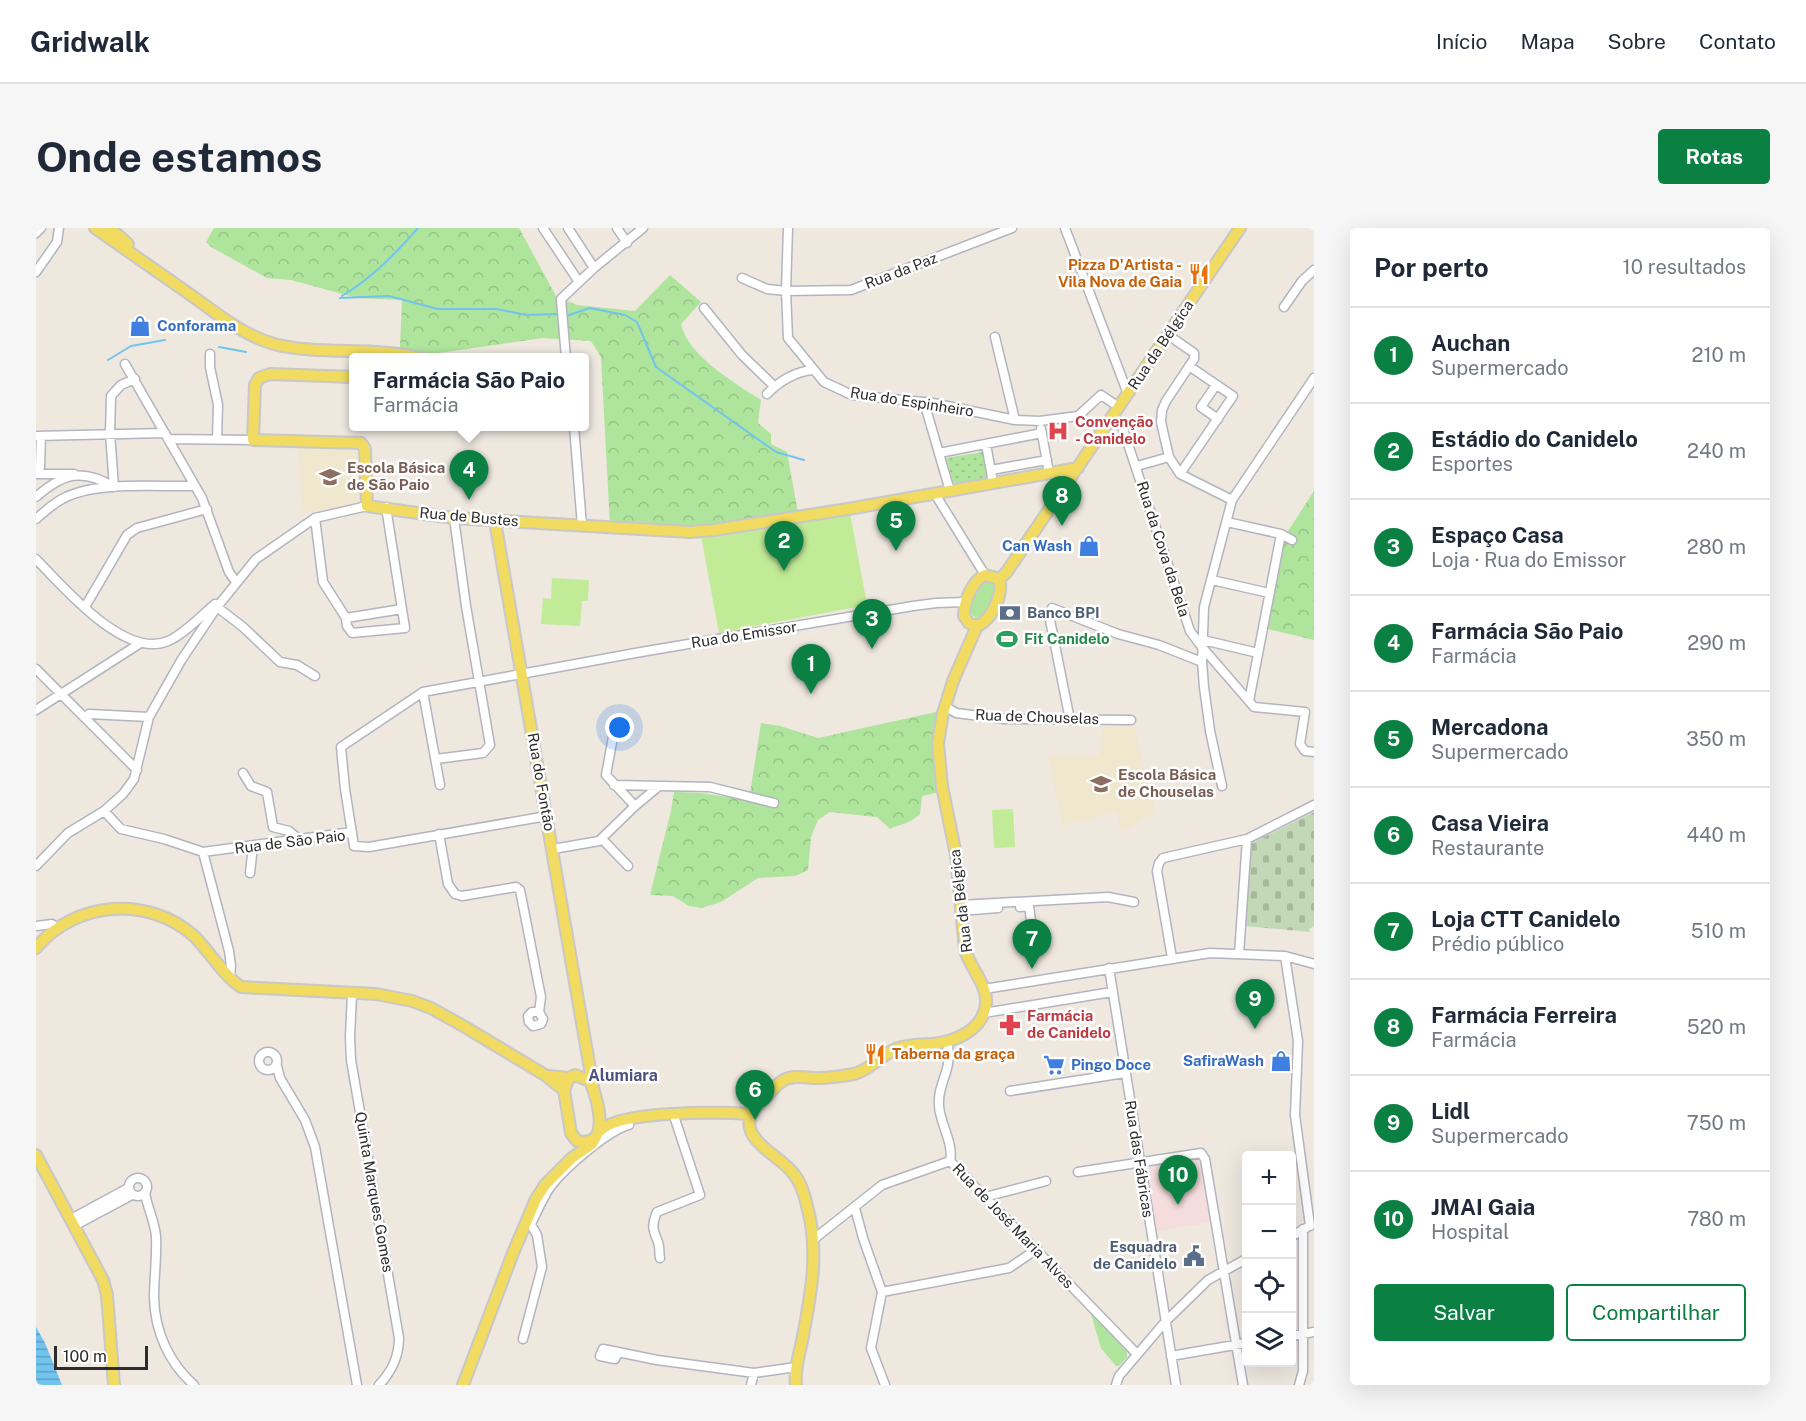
<!DOCTYPE html>
<html lang="pt">
<meta charset="utf-8">
<style>
body{margin:0;font-family:"Public Sans",sans-serif;background:#f6f6f7;color:#1f2937}
.controls{position:absolute;right:18px;bottom:18px;display:grid;overflow:hidden;border-radius:6px;box-shadow:0 6px 24px #0002}
.controls button{width:54px;height:54px;display:grid;place-items:center;padding:0;border:0;border-bottom:2px solid #e0e1e3;background:#fff;color:#1f2937;font:30px sans-serif}
.scale{position:absolute;left:18px;bottom:15px;width:94px;box-sizing:border-box;padding-left:6px;border:3px solid #2c2c2c;border-top:0;font-size:16px;line-height:21px;white-space:nowrap;color:#2c2c2c;-webkit-text-stroke:4px #fff;paint-order:stroke}
.you{position:absolute;left:584px;top:500px;width:21px;height:21px;margin:-15px;border:4px solid #fff;border-radius:50%;background:#1a73e8;box-shadow:0 0 0 9px #1a73e833}
.badge{display:grid;place-items:center;width:39px;height:39px;border-radius:50%;background:#0b8043;color:#fff;font-size:20px;font-weight:700}
.pin{position:absolute;translate:-50% -50px;filter:drop-shadow(0 2px 3px #0008)}
.pin::after{content:'';position:absolute;top:32px;width:21px;height:18px;background:inherit;clip-path:polygon(0 0,100% 0,50% 100%)}
.popup{position:absolute;left:313px;top:125px;width:240px;height:78px;box-sizing:border-box;display:grid;place-content:center;border-radius:6px;background:#fff;filter:drop-shadow(0 2px 4px #0005);font-size:20px;white-space:nowrap;color:#747a83}
.popup b{font-size:22px;color:#1f2937}
.popup::after{content:'';position:absolute;left:50%;top:100%;margin-left:-12px;border:12px solid transparent;border-top-color:#fff}
.list{margin:0;padding:0;list-style:none}
h2{display:flex;justify-content:space-between;align-items:center;height:78px;margin:0;padding:0 24px;font-size:26px}
h2 small{font-size:20px;font-weight:400;color:#747a83}
.list li{display:grid;grid-template-columns:39px 1fr auto;gap:18px;align-items:center;box-sizing:border-box;height:96px;padding:0 24px;border-top:2px solid #e0e1e3}
.list b{display:block;font-size:22px;white-space:nowrap}
.list p{margin:0;font-size:20px;white-space:nowrap;color:#747a83}
.list em{font-size:20px;font-style:normal;color:#747a83}
.actions{display:flex;gap:12px;padding:18px 24px}
.actions a{flex:1;padding:14px 0;border:2px solid #0b8043;border-radius:6px;text-align:center;font-size:21px;color:#0b8043}
.actions .main{background:#0b8043;color:#fff}
.icon{flex:none;width:33px;height:33px;fill:none;stroke:currentColor;stroke-width:2;stroke-linecap:round;stroke-linejoin:round}
.map{position:relative;flex:none;width:1278px;height:1157px;overflow:hidden;border-radius:6px}
header{display:flex;align-items:center;gap:36px;box-sizing:border-box;height:84px;padding:0 30px;background:#fff;border-bottom:2px solid #e0e1e3}
header strong{font-size:28px}
nav{display:flex;gap:33px;margin-inline-start:auto;font-size:21px}
.intro{display:flex;align-items:center;justify-content:space-between;box-sizing:border-box;height:144px;padding:0 36px}
h1{margin:0;font-size:42px}
.button{padding:15px 27px;border-radius:6px;background:#0b8043;color:#fff;font-size:21px;font-weight:700}
main{display:flex;gap:36px;padding:0 36px}
aside{flex:1;background:#fff;border-radius:6px;box-shadow:0 6px 24px #0002}
.map>svg:first-child{display:block}
</style>
<header>
<strong>Gridwalk</strong>
<nav><a>Início</a><a>Mapa</a><a>Sobre</a><a>Contato</a></nav>
</header>
<div class="intro"><h1>Onde estamos</h1><a class="button">Rotas</a></div>
<main>
<div class="map">
<svg width="1278" height="1157" viewBox="0 0 1278 1157">
<defs>
<pattern id="forest-crowns" width="20" height="18" patternUnits="userSpaceOnUse" patternTransform="scale(1.5)"><rect width="20" height="18" fill="#aee49b"/><path d="M2 6a3 3 0 1 1 6 0M12 15a3 3 0 1 1 6 0" fill="none" stroke="#96c486"/></pattern>
<pattern id="cemetery-stones" width="16" height="16" patternUnits="userSpaceOnUse" patternTransform="scale(1.5)"><rect width="16" height="16" fill="#c3d8b6"/><path d="M2 7V4a2 2 0 0 1 4 0v3zM10 15v-3a2 2 0 0 1 4 0v3z" fill="#a8ba9d"/></pattern>
<pattern id="park-dots" width="8" height="8" patternUnits="userSpaceOnUse" patternTransform="scale(1.5)"><rect width="8" height="8" fill="#aee49b"/><path d="M2 2h.1M6 6h.1" fill="none" stroke="#96c486" stroke-width="1.8" stroke-linecap="round"/></pattern>
<pattern id="water-rules" width="6" height="5" patternUnits="userSpaceOnUse" patternTransform="scale(1.5)"><rect width="6" height="5" fill="#72c4ef"/><path d="M0 2.5h6" fill="none" stroke="#5e9fc2"/></pattern>
</defs>
<rect width="100%" height="100%" fill="#eee8df"/>
<path fill="#efe7ce" d="M262 218 316 220 321 223 324 228 325 270 322 274 272 285 266 279Z
M1098 497 1119 584 1085 604 1081 583 1027 598 1012 528H1063L1067 498Z"/>
<path fill="#f4dddc" d="M1165 929 1175 994 1121 1003 1111 939 1112 937Z"/>
<path fill="#aee49b" d="M950 353 958 355 960 364 948 387 940 390 935 386C933 376 942 358 950 353Z
M1055 1086 1091 1123V1129L1083 1138H1080L1065 1120Z"/>
<path fill="url(#forest-crowns)" d="M178 0H483L520 68 541 77 599 83 634 47 665 74 645 96C651 127 700 156 725 172L722 195 735 206V216L751 224 762 285 664 304 574 297 565 129 555 113 506 110 382 128 364 120 366 72 321 70 255 52 231 50 175 19 170 14Z
M1278 263V412L1228 400 1237 361 1230 360 1241 308 1247 311Z
M900 484 899 510 904 564 886 568 884 586C873 596 867 595 854 601L841 589 794 584 782 592 775 609 772 642 759 648 722 650 685 674 665 680 653 678 637 668 614 667 635 583 638 564 664 565 713 572 725 495 744 498 782 510Z"/>
<path fill="url(#cemetery-stones)" d="M1278 584V698L1273 701 1274 704 1208 698 1216 615Z"/>
<path fill="url(#park-dots)" d="M947 224 951 250 918 257 910 230Z"/>
<path fill="#c1eb97" d="M814 285 831 377 683 405 665 308Z
M516 350 553 352 552 373H546L544 398 505 396 507 370 515 371Z
M977 581 979 619 958 620 956 582Z"/>
<path fill="url(#water-rules)" d="M0 1099 9 1115 26 1157H0Z"/>
<g fill="none" stroke-linecap="round" stroke-linejoin="round">
<path stroke="#72c4ef" stroke-width="2" d="M306 68C336 50 359 26 382 0
M304 70 353 68 402 81H461L490 87 523 86
M530 88 554 80 589 87 601 94 620 139 740 224 768 232
M183 119 210 124
M72 132 95 118 129 112"/>
<defs>
<path id="minor" d="M507 0 543 54
M532 0 558 40
M581 0 591 15
M752 0 750 63 752 110 788 154 816 167 897 175 979 192 1004 193 1042 188 1065 167 1083 179
M1029 0 1092 166
M0 5 5 0
M0 44 21 14 23 0
M706 50 731 61 750 63 815 62 976 0
M1248 79 1266 53 1278 42
M668 80 706 127 738 158
M1132 107 1158 125V131L1130 173 1126 182 1125 194 1133 229 1144 246 1196 272
M959 109 979 192
M174 126V139L182 177 181 211
M530 130 525 71 558 40 607 0
M89 136 166 270 193 344 200 354
M1180 157 1165 179 1182 191
M731 166C742 154 760 143 777 142
M888 174 914 263
M1077 188 1085 195 1154 403 1166 419 1218 479 1269 484 1264 516 1269 523 1278 524
M538 198 546 298
M1005 201 1013 245
M0 208 129 205
M132 211 217 212
M950 216 957 255
M903 225 1006 205
M1101 238 1133 229
M0 240 4 239 5 208
M955 242 1011 232
M0 246H38
M1144 246 1197 168 1153 138
M78 259 74 205 75 168 85 157 99 151
M899 266 949 347
M0 269C27 245 47 240 78 259
M350 279 369 400 316 405 311 398 310 390 366 381
M279 290 287 354 310 390
M0 291C9 283 19 274 30 269 63 253 121 259 159 258
M1191 294 1245 306 1256 312
M0 331C27 359 89 432 132 413 147 407 166 387 179 376
M1176 352 1233 365
M49 379 91 307 101 300 171 281
M181 379 207 399 244 434 261 437 279 448
M1167 412 1222 425
M0 441 101 542
M387 464 404 557
M1213 473 1245 306
M909 478 920 485 968 491 1095 492
M0 482 103 416
M53 486 113 489
M1034 492 1013 387 1016 380 1082 406 1123 417 1166 434
M579 498 570 547 599 578
M400 531 447 525 454 517 430 378 418 290
M207 545 215 558 231 564 237 599 253 603 263 611
M578 557 674 559 738 575
M1186 558 1174 503 1168 459 1166 434 1168 379 1196 272 1278 150
M68 583 85 601 128 611 167 624 316 604
M511 588 333 619 318 618 309 561 305 519 387 464 605 424 877 378 900 375 930 374
M403 606 412 656 419 666 426 668 480 659 484 662 505 769 503 784 507 791 505 796 497 798 493 794 492 788 496 784H503
M566 611 592 638
M517 621 563 613 599 578 622 559
M167 624 193 723 195 738 194 748
M0 638 32 605 68 583 87 566 98 551 113 489 146 431 181 379 220 331 279 290 331 278
M214 645 217 618
M924 677 1072 669 1098 674
M984 679 993 678 997 707
M924 683 962 680
M0 698 16 696 21 700
M1203 726 1211 611
M1249 728 1262 813 1259 887 1274 998
M1136 730 1121 643 1123 635 1127 630 1211 611 1278 577
M1073 740 1140 1157
M948 761 1174 725 1249 728 1278 736
M316 766 314 809 315 832 363 1110C363 1129 356 1143 343 1157
M948 785 1076 764
M911 813C918 844 901 853 903 878 904 896 918 915 914 933L1101 1126
M223 833a9 9 0 1 1 18 0a9 9 0 1 1-18 0Z
M241 838 244 850 269 892 279 919 321 1157
M974 863 1089 845
M1042 944 1165 925 1169 931 1207 1157
M93 959a9 9 0 1 1 18 0a9 9 0 1 1-18 0Z
M109 964C111 980 119 993 120 1009 121 1030 118 1050 118 1070 119 1104 133 1135 158 1157
M949 969 1010 953
M819 980 827 1010 846 1064 835 1120 849 1157
M35 991 92 960
M495 996C501 984 507 969 515 958 529 940 571 903 593 897
M38 998 96 967
M1256 1008 1270 1000
M778 1011 846 957 914 933
M624 1030C623 1026 624 1019 622 1014 617 1002 615 998 621 984L664 967 637 885
M846 1064 973 1040 1001 1021
M1256 1108 1278 1104
M487 1111 506 1039 501 1007 493 993
M582 1124 579 1131 564 1128 567 1121 621 1132 718 1145 760 1139
M1135 1128 1210 1115
M715 1157 718 1145
M1080 1157 1083 1148 1129 1094 1172 1052 1210 1031
M1263 1157 1267 1143V1001"/>
<path id="major" d="M59 0C90 22 121 43 152 65 179 84 206 107 238 116 285 128 337 118 383 130
M74 0 92 16
M318 149 234 146 223 150 219 157 217 212 325 215 329 221 331 278 418 290 654 304 678 302 818 280 1042 240
M461 292 460 299 558 864
M963 351 970 345 1204 0
M941 398 933 395 928 388C928 373 936 353 949 347L963 351
M941 398C955 393 968 366 963 351
M0 720C39 673 112 667 158 708 173 723 188 748 205 759L340 766 376 773 395 780 429 799 509 847 528 862
M512 848 533 850 539 847 554 853C561 870 577 921 541 913L535 905 528 862 533 850
M564 903C583 882 686 884 716 886
M0 927 67 1052 71 1067 78 1157
M427 1157 477 1025 500 971 509 957 536 930 556 916 560 909
M760 1157C758 1140 764 1125 767 1108 775 1066 783 1024 772 982 769 969 766 956 757 945 746 930 708 913 714 891 716 882 724 875 730 869 735 864 740 857 746 853 758 846 769 850 782 850 793 850 807 848 818 846 834 842 845 827 860 821 872 816 884 817 896 816 919 814 947 802 950 776 952 757 934 740 929 722L920 627 906 558 902 515 907 485 917 453 941 398"/>
</defs>
<use href="#minor" stroke="#b2b4c0" stroke-width="11"/>
<use href="#major" stroke="#c8c8c8" stroke-width="14"/>
<use href="#minor" stroke="#fff" stroke-width="8"/>
<use href="#major" stroke="#f1db60" stroke-width="10"/>
</g>
<defs>
<symbol id="restaurant-bare" viewBox="-9 -9 18 18"><path d="M-5-6h1v4h1v-4h1v4h1v-4h1v5L-1.5 .5V6h-2V.5L-5-1ZM5-6V6H3V1.5H1.5Q1.5-4 5-6Z" fill="#e8710a" stroke="#fff" stroke-width="2.5" paint-order="stroke"/></symbol>
<symbol id="shop-bare" viewBox="-9 -9 18 18"><path d="M-5-2.5h2.3a2.7 3.5 0 0 1 5.4 0H5L5.5 6h-11ZM-1.5-2.5h3a1.5 2.3 0 0 0-3 0Z" fill="#3f7fe0" stroke="#fff" stroke-width="2.5" paint-order="stroke"/></symbol>
<symbol id="hospital-bare" viewBox="-9 -9 18 18"><path d="M-5-5h3v3.5h4V-5h3V5h-3V1.5h-4V5h-3Z" fill="#e0444e" stroke="#fff" stroke-width="2.5" paint-order="stroke"/></symbol>
<symbol id="school-bare" viewBox="-9 -9 18 18"><path d="M0-5L7-2L0 1L-7-2ZM-4 1L0 2.5L4 1V4Q0 6-4 4Z" fill="#8d6e63" stroke="#fff" stroke-width="2.5" paint-order="stroke"/></symbol>
<symbol id="bank-bare" viewBox="-9 -9 18 18"><path d="M-6-4H6V4H-6ZM0-2.3a2.3 2.3 0 1 0 0 4.6a2.3 2.3 0 1 0 0-4.6Z" fill="#5c6f8a" stroke="#fff" stroke-width="2.5" paint-order="stroke"/></symbol>
<symbol id="stadium-bare" viewBox="-9 -9 18 18"><path d="M0-5a6.5 5 0 1 0 0 10a6.5 5 0 1 0 0-10ZM-3.5-1.8h7v3.6h-7Z" fill="#2e9e5b" stroke="#fff" stroke-width="2.5" paint-order="stroke"/></symbol>
<symbol id="pharmacy-bare" viewBox="-9 -9 18 18"><path d="M-2-6h4v4h4v4h-4v4h-4v-4h-4v-4h4Z" fill="#e0444e" stroke="#fff" stroke-width="2.5" paint-order="stroke"/></symbol>
<symbol id="supermarket-bare" viewBox="-9 -9 18 18"><path d="M-6-5.5h2.5l.6 2H6L4.5 2H-2.5L-4.4-4H-6ZM-1.5 3.2a1.3 1.3 0 1 0 .1 0ZM3 3.2a1.3 1.3 0 1 0 .1 0Z" fill="#3f7fe0" stroke="#fff" stroke-width="2.5" paint-order="stroke"/></symbol>
<symbol id="civic-bare" viewBox="-9 -9 18 18"><path d="M-.6-6.5H3V-4.5H.6V-3L4-1V1h2V6H-6V1h2V-1L-.6-3ZM-1.2 2.5V6h2.4V2.5Z" fill="#5c6f8a" stroke="#fff" stroke-width="2.5" paint-order="stroke"/></symbol>
</defs>
<g fill-rule="evenodd">
<use href="#restaurant-bare" x="1148" y="31" width="30" height="30"/>
<use href="#shop-bare" x="89" y="83" width="30" height="30"/>
<use href="#hospital-bare" x="1007" y="188" width="30" height="30"/>
<use href="#school-bare" x="279" y="234" width="30" height="30"/>
<use href="#shop-bare" x="1038" y="303" width="30" height="30"/>
<use href="#bank-bare" x="959" y="370" width="30" height="30"/>
<use href="#stadium-bare" x="956" y="396" width="30" height="30"/>
<use href="#school-bare" x="1050" y="541" width="30" height="30"/>
<use href="#pharmacy-bare" x="959" y="782" width="30" height="30"/>
<use href="#restaurant-bare" x="824" y="811" width="30" height="30"/>
<use href="#shop-bare" x="1230" y="818" width="30" height="30"/>
<use href="#supermarket-bare" x="1003" y="822" width="30" height="30"/>
<use href="#civic-bare" x="1143" y="1013" width="30" height="30"/>
</g>
<g text-anchor="middle" stroke-width="5" stroke-linejoin="round" paint-order="stroke">
<g font-size="15" font-weight="bold" fill="#c56008" stroke="#fff" text-anchor="end">
<text x="1146" y="42">Pizza D'Artista -<tspan x="1146" dy="17">Vila Nova de Gaia</tspan></text>
<text x="856" y="831" text-anchor="start">Taberna da graça</text>
</g>
<g font-size="15" fill="#2c2c2c" stroke="#fff">
<text transform="translate(865 43) rotate(-21)" y="5">Rua da Paz</text>
<text transform="translate(1125 117) rotate(-56)" y="5">Rua da Bélgica</text>
<text transform="translate(876 174) rotate(9)" y="5">Rua do Espinheiro</text>
<text transform="translate(433 289) rotate(5)" y="5">Rua de Bustes</text>
<text transform="translate(1127 321) rotate(72)" y="5">Rua da Cova da Bela</text>
<text transform="translate(708 407) rotate(-9)" y="5">Rua do Emissor</text>
<text transform="translate(1001 489) rotate(2)" y="5">Rua de Chouselas</text>
<text transform="translate(505 554) rotate(80)" y="5">Rua do Fontão</text>
<text transform="translate(254 614) rotate(-7)" y="5">Rua de São Paio</text>
<text transform="translate(925 673) rotate(-97)" y="5">Rua da Bélgica</text>
<text transform="translate(1103 931) rotate(81)" y="5">Rua das Fábricas</text>
<text transform="translate(338 964) rotate(80)" y="5">Quinta Marques Gomes</text>
<text transform="translate(977 998) rotate(46)" y="5">Rua de José Maria Alves</text>
</g>
<g font-size="15" font-weight="bold" fill="#366cbe" stroke="#fff" text-anchor="start">
<text x="121" y="103">Conforama</text>
<text x="1036" y="323" text-anchor="end">Can Wash</text>
<text x="1228" y="838" text-anchor="end">SafiraWash</text>
<text x="1035" y="842">Pingo Doce</text>
</g>
<g font-size="15" font-weight="bold" fill="#be3a42" stroke="#fff" text-anchor="start">
<text x="1039" y="199">Convenção<tspan x="1039" dy="17">- Canidelo</tspan></text>
<text x="991" y="793">Farmácia<tspan x="991" dy="17">de Canidelo</tspan></text>
</g>
<g font-size="15" font-weight="bold" fill="#785e54" stroke="#fff" text-anchor="start">
<text x="311" y="245">Escola Básica<tspan x="311" dy="17">de São Paio</tspan></text>
<text x="1082" y="552">Escola Básica<tspan x="1082" dy="17">de Chouselas</tspan></text>
</g>
<g font-size="15" font-weight="bold" fill="#4e5e75" stroke="#fff" text-anchor="start">
<text x="991" y="390">Banco BPI</text>
<text x="1141" y="1024" text-anchor="end">Esquadra<tspan x="1141" dy="17">de Canidelo</tspan></text>
</g>
<g font-size="15" font-weight="bold" fill="#27864d" stroke="#fff" text-anchor="start">
<text x="988" y="416">Fit Canidelo</text>
</g>
<g font-size="16" font-weight="bold" fill="#4c517e" stroke="#fff">
<text x="587" y="853">Alumiara</text>
</g>
</g>
</svg>
<div class="controls">
<button>+</button>
<button>−</button>
<button><svg class="icon" aria-label="locate" viewBox="0 0 24 24"><circle cx="12" cy="12" r="6"/><path d="M12 2v4M12 18v4M2 12h4M18 12h4"/></svg></button>
<button><svg class="icon" aria-label="layers" viewBox="0 0 24 24"><path d="M12 4l9 5-9 5-9-5zM3 14l9 5 9-5"/></svg></button>
</div>
<div class="scale">100 m</div>
<div class="you"></div>
<div class="pin badge" style="left:775px;top:466px">1</div>
<div class="pin badge" style="left:748px;top:343px">2</div>
<div class="pin badge" style="left:836px;top:421px">3</div>
<div class="pin badge" style="left:433px;top:272px">4</div>
<div class="popup"><b>Farmácia São Paio</b>Farmácia</div>
<div class="pin badge" style="left:860px;top:323px">5</div>
<div class="pin badge" style="left:719px;top:892px">6</div>
<div class="pin badge" style="left:996px;top:741px">7</div>
<div class="pin badge" style="left:1026px;top:298px">8</div>
<div class="pin badge" style="left:1219px;top:801px">9</div>
<div class="pin badge" style="left:1142px;top:977px">10</div>
</div>
<aside>
<h2>Por perto<small>10 resultados</small></h2>
<ul class="list">
<li><span class="badge">1</span><div><b>Auchan</b><p>Supermercado</p></div><em>210 m</em></li>
<li><span class="badge">2</span><div><b>Estádio do Canidelo</b><p>Esportes</p></div><em>240 m</em></li>
<li><span class="badge">3</span><div><b>Espaço Casa</b><p>Loja · Rua do Emissor</p></div><em>280 m</em></li>
<li><span class="badge">4</span><div><b>Farmácia São Paio</b><p>Farmácia</p></div><em>290 m</em></li>
<li><span class="badge">5</span><div><b>Mercadona</b><p>Supermercado</p></div><em>350 m</em></li>
<li><span class="badge">6</span><div><b>Casa Vieira</b><p>Restaurante</p></div><em>440 m</em></li>
<li><span class="badge">7</span><div><b>Loja CTT Canidelo</b><p>Prédio público</p></div><em>510 m</em></li>
<li><span class="badge">8</span><div><b>Farmácia Ferreira</b><p>Farmácia</p></div><em>520 m</em></li>
<li><span class="badge">9</span><div><b>Lidl</b><p>Supermercado</p></div><em>750 m</em></li>
<li><span class="badge">10</span><div><b>JMAI Gaia</b><p>Hospital</p></div><em>780 m</em></li>
</ul>
<div class="actions"><a class="main">Salvar</a><a>Compartilhar</a></div>
</aside>
</main>
